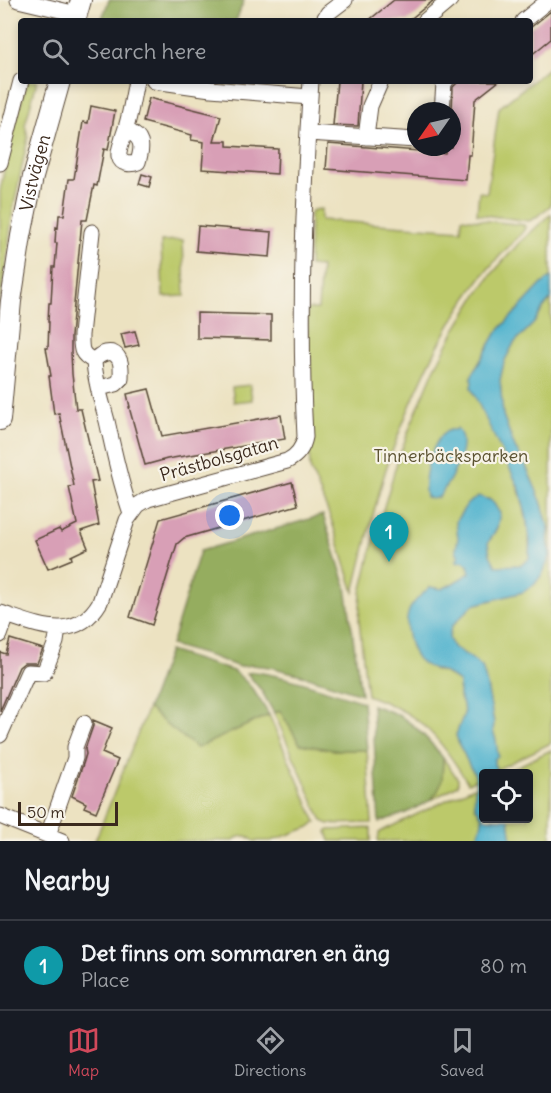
<!DOCTYPE html>
<meta charset="utf-8">
<style>
body{margin:0;font-family:Delius,sans-serif;background:#20242c;color:#f1f3f6}
.controls{position:absolute;right:18px;bottom:18px;display:grid;overflow:hidden;border-radius:6px;box-shadow:0 3px 9px #0003}
.controls button{width:54px;height:54px;display:grid;place-items:center;padding:0;border:0;border-bottom:2px solid #363941;background:#171b24;color:#f1f3f6;font:30px sans-serif}
.compass{position:absolute;left:407px;top:102px;width:54px;height:54px;border-radius:50%;background:#171b24;box-shadow:0 3px 9px #0003;rotate:236deg}
.scale{position:absolute;left:18px;bottom:15px;width:100px;box-sizing:border-box;padding-left:6px;border:3px solid #3b2a1e;border-top:0;font-size:16px;line-height:21px;white-space:nowrap;color:#3b2a1e;-webkit-text-stroke:4px #f7f3e8;paint-order:stroke}
.you{position:absolute;left:230px;top:516px;width:21px;height:21px;margin:-15px;border:4px solid #fff;border-radius:50%;background:#1a73e8;box-shadow:0 0 0 9px #1a73e833}
.badge{display:grid;place-items:center;width:39px;height:39px;border-radius:50%;background:#d1495b;color:#fff;font-size:20px;font-weight:700}
.pin{position:absolute;translate:-50% -50px;filter:drop-shadow(0 2px 3px #0008)}
.pin::after{content:'';position:absolute;top:32px;width:21px;height:18px;background:inherit;clip-path:polygon(0 0,100% 0,50% 100%)}
.list{margin:0;padding:0;list-style:none}
h2{display:flex;justify-content:space-between;align-items:center;height:78px;margin:0;padding:0 24px;font-size:26px}
h2 small{font-size:20px;font-weight:400;color:#9ea1a6}
.list li{display:grid;grid-template-columns:39px 1fr auto;gap:18px;align-items:center;box-sizing:border-box;height:90px;padding:0 24px;border-top:2px solid #363941}
.list b{display:block;font-size:22px;white-space:nowrap}
.list p{margin:0;font-size:20px;white-space:nowrap;color:#9ea1a6}
.list em{font-size:20px;font-style:normal;color:#9ea1a6}
.icon{flex:none;width:33px;height:33px;fill:none;stroke:currentColor;stroke-width:2;stroke-linecap:round;stroke-linejoin:round}
.map{position:relative;flex:none;width:551px;height:841px;overflow:hidden}
.search{position:absolute;background:#171b24;box-shadow:0 3px 9px #0003;left:18px;right:18px;top:18px;height:66px;display:flex;align-items:center;gap:15px;box-sizing:border-box;padding:0 21px;border-radius:6px;color:#9ea1a6;font-size:22px}
.sheet{height:168px;background:#171b24}
nav{display:flex;justify-content:space-around;align-items:center;box-sizing:border-box;height:84px;border-top:2px solid #363941;background:#171b24;font-size:16px;color:#9ea1a6}
nav a{display:grid;justify-items:center;gap:3px}
nav .on{color:#d1495b}
.map>svg:first-child{display:block}
</style>
<div class="map">
<svg width="551" height="841" viewBox="0 0 551 841">
<rect width="100%" height="100%" fill="#f7f3e8"/>
<filter id="ink" filterUnits="userSpaceOnUse"><feTurbulence type="fractalNoise" baseFrequency=".0167" numOctaves="2"/><feDisplacementMap in="SourceGraphic" scale="12" xChannelSelector="R" yChannelSelector="G"/><feConvolveMatrix kernelMatrix="1 2 1 2 8 2 1 2 1" color-interpolation-filters="sRGB"/></filter>
<filter id="wash" filterUnits="userSpaceOnUse"><feTurbulence type="fractalNoise" baseFrequency=".008" numOctaves="4" result="noise"/><feDisplacementMap in="SourceGraphic" scale="24" xChannelSelector="R" yChannelSelector="G"/><feGaussianBlur stdDeviation="1.35" result="paint"/><feColorMatrix in="noise" values="0 0 0 0 0 0 0 0 0 0 0 0 0 0 0 0 0 1.4 0 .05"/><feComposite in="paint" operator="in"/></filter>
<g filter="url(#wash)">
<rect width="100%" height="100%" fill="#ece2c1"/>
<path fill="#bcc96b" stroke="#7c7a44" stroke-width="1.5" d="M551 66V205L535 218 529 221 477 214 479 192 487 193 499 108Z
M27 81H37L25 125 28 137 13 210 0 308V191L9 146Z
M321 209V220L461 230 462 218 524 225 525 227 523 232C508 247 493 262 480 279 441 330 409 403 388 463 374 505 365 549 354 592L331 519 310 468 309 451 311 439 307 309H318L321 267 309 266 310 213 313 210Z
M551 214V277L542 284 497 332 471 377 472 382 471 388C498 441 533 498 529 559L521 565 496 567 490 555 488 543 497 528 494 504 489 499C470 499 465 506 456 521L458 538 456 550 459 557 468 565 470 573 452 584 442 589 430 587 410 609 407 627 411 647 434 670 445 673 459 682V696L463 704 464 714 456 735 459 745 463 752 470 767C474 769 475 775 476 779L468 783C453 760 437 734 414 718 400 708 383 701 367 695L359 620 361 593 370 555 397 462 412 422 434 370 455 330 477 295 492 274 519 243Z
M183 240 185 296 163 297 161 241Z
M551 299V743L496 770 494 764 496 740 493 731 494 722 486 681 482 667 468 656 453 647 449 638 451 627 473 605 523 592 535 584 550 556 548 540 549 528 541 501 525 464 515 448 503 415 500 380 504 362 514 343 534 323 543 308Z
M250 385 252 400 234 402 232 387Z
M148 708 167 725 197 748 269 715 316 822 312 826 271 841H254L247 836H242L236 838 234 841H95Z
M280 711 333 750H367L372 823 329 824 322 821 274 713Z
M551 750V841H512L509 819 528 818V774H502Z
M443 758 458 779V785L431 800C440 787 443 774 443 758Z
M476 786 475 806 482 816V823L477 840 475 841H378L379 833 384 830Z
M371 828V841H330L327 832 329 830Z"/>
<path fill="#95ad5f" stroke="#686c3e" stroke-width="1.5" d="M109 0H244L236 21H101Z
M323 515 346 587 361 694 302 675 270 667 251 665 239 667 213 657 171 645 200 551Z
M169 651 233 671C251 683 258 697 269 715L197 748 167 725 148 708Z
M255 672C292 677 328 691 363 702L367 750H333L300 744 280 711 274 713 261 690 247 673Z
M372 705C379 708 387 710 394 713 413 722 431 742 443 758L442 780 438 791 431 800 406 813 379 822Z"/>
<path fill="#4fb2ce" stroke="#456e76" stroke-width="1.5" d="M551 277V299L543 308 534 323 514 343 504 362 500 380 503 415 515 448 525 464 541 501 549 528 548 540 550 556 543 573 535 584 523 592 473 605 451 627 449 638 453 647 468 656 482 667 486 681 494 723 493 731 496 740 498 756 494 759V764L498 773 484 774V818L509 819 512 841H475L477 839C479 833 481 827 482 821 483 813 476 810 475 804 473 791 480 777 470 767L463 752 459 745 456 735 464 714 463 704 459 696V682C454 679 449 674 443 672 436 669 428 668 422 663 409 653 402 621 411 607 416 599 423 593 430 587L442 589 452 584 470 573 468 565 463 561 458 562 456 560 459 557 456 550 458 538 456 521 467 504 479 496C483 499 486 498 490 500 495 502 496 509 500 513L497 528 488 543 490 555 496 566 521 565 529 559 530 542 526 515 520 490 471 388 472 382 471 377 497 332 542 284Z
M457 428C472 446 450 481 439 497L432 499 426 497C425 492 424 487 425 482 426 467 436 427 455 430Z"/>
<g id="blocks">
<path fill="#d89fb6" d="M394 0H434L408 21H368Z
M551 11V39L530 56V28Z
M337 81H361L358 126 333 125Z
M459 81H499L475 100 471 155H468L466 180 326 169 328 144 445 153 446 147H452V111L453 87Z
M149 98 221 116 214 141H227V146L278 149 277 174 202 169 204 142 191 140 192 135 143 122Z
M91 106 115 111 108 150 104 149 97 186 94 185 87 220H82L71 336V351L72 374 76 409H81L98 481 91 482 99 525 81 531 88 548 71 556 72 559 48 569 35 540 59 529 61 532 77 524 69 487 74 486 59 413 54 414 49 376H51L46 348H48L49 322H48L49 303H51L53 267H55L57 243H55L56 227 58 228 59 215H64L69 179H74L83 122 88 123Z
M142 174 152 177 149 187 139 184Z
M198 226 272 232 270 257 196 251Z
M197 313 271 315V340L197 338Z
M135 331 139 345 125 348 121 334Z
M149 389 162 436 281 415 285 439 167 459 145 465 129 407H130L127 394Z
M292 482 298 505 184 538 177 544 152 625 130 617 160 519Z
M10 639 43 649 37 663H24L19 667 0 711V652L6 654Z
M93 720 112 728 102 753 118 760 96 812 84 807 86 803 72 796 84 761 86 754 85 749 93 726Z"/>
</g>
</g>
<g filter="url(#ink)">
<use href="#blocks" fill-opacity="0" stroke="#564636" stroke-width="1.5"/>
<g fill="none" stroke-linecap="round" stroke-linejoin="round">
<defs>
<path id="minor" d="M18 0 77 14
M323 21 328 13 345 0
M425 21 450 0
M523 21 549 0
M154 81 211 89 310 97
M442 111 444 83 446 81
M126 130C143 137 143 146 138 162 131 165 121 165 119 156 118 150 122 143 123 137 130 119 132 100 136 81
M308 133 416 140
M366 137 370 106 381 81
M0 163 21 81
M92 232 81 335C81 349 80 354 94 361
M99 388 116 384 121 379C121 373 122 364 119 359 113 347 99 354 94 361 95 382 102 402 107 421 114 452 120 483 131 513
M0 613C36 624 75 645 100 602L127 520 138 505 148 499 287 461C297 456 303 448 305 437 299 318 303 200 311 81
M0 635 7 615
M0 735 28 672 44 673 56 642 58 629
M0 816 62 841
M48 835 75 758V747L84 723"/>
<g id="major">
<path d="M75 21 81 0"/>
<path id="s1" d="M0 420 11 301 21 236 33 177 60 81"/>
</g>
</defs>
<use href="#minor" stroke="#564636" stroke-width="17"/>
<use href="#major" stroke="#564636" stroke-width="22"/>
<use href="#minor" stroke="#fff" stroke-width="15"/>
<use href="#major" stroke="#fff" stroke-width="20"/>
</g>
</g>
<g text-anchor="middle" stroke-width="4.5" stroke-linejoin="round" paint-order="stroke">
<g font-size="18" fill="#3b2a1e" stroke="#f7f3e8">
<text dy="6" stroke="none"><textPath href="#s1" startOffset="250">Vistvägen</textPath></text>
<text transform="translate(219 459) rotate(-16)" y="6">Prästbolsgatan</text>
</g>
<g font-size="18" fill="#5b5231" stroke="#f7f3e8">
<text x="451" y="462">Tinnerbäcksparken</text>
</g>
</g>
</svg>
<div class="controls">
<button><svg class="icon" aria-label="locate" viewBox="0 0 24 24"><circle cx="12" cy="12" r="6"/><path d="M12 2v4M12 18v4M2 12h4M18 12h4"/></svg></button>
</div>
<svg class="compass" viewBox="-18 -18 36 36"><path d="M0-13l5 13h-10z" fill="#e53935"/><path d="M0 13l5-13h-10z" fill="#9ea1a6"/></svg>
<div class="scale">50 m</div>
<div class="you"></div>
<div class="pin badge" style="left:389px;top:562px;background:#0f9aa8">1</div>
<div class="search"><svg class="icon" aria-label="search" viewBox="0 0 24 24"><circle cx="10" cy="10" r="6"/><path d="M15 15l6 6"/></svg>Search here</div>
</div>
<section class="sheet">
<h2>Nearby<small></small></h2>
<ul class="list">
<li><span class="badge" style="background:#0f9aa8">1</span><div><b>Det finns om sommaren en äng</b><p>Place</p></div><em>80 m</em></li>
</ul>
</section>
<nav>
<a class="on"><svg class="icon" aria-label="map" viewBox="0 0 24 24"><path d="M3 6l6-2 6 2 6-2v14l-6 2-6-2-6 2zM9 4v14M15 6v14"/></svg>Map</a>
<a><svg class="icon" aria-label="directions" viewBox="0 0 24 24"><path d="M12 3l9 9-9 9-9-9zM9 14v-3h6M13 9l2 2-2 2"/></svg>Directions</a>
<a><svg class="icon" aria-label="saved" viewBox="0 0 24 24"><path d="M7 4h10v16l-5-4-5 4z"/></svg>Saved</a>
</nav>
